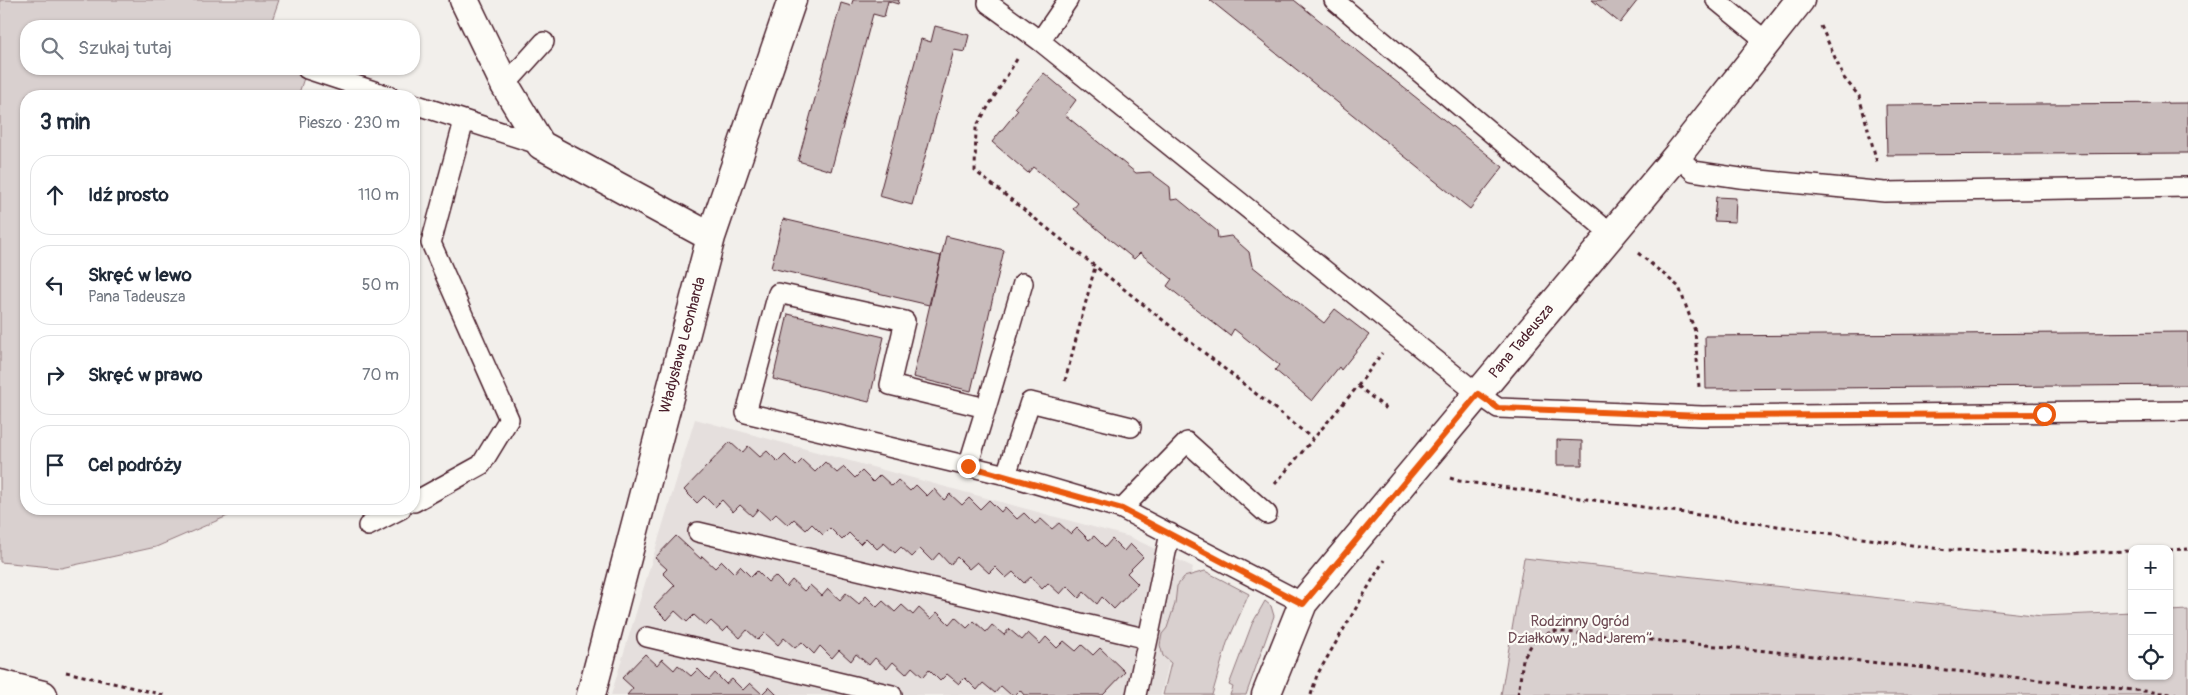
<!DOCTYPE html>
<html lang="pl">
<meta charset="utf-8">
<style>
body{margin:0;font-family:Pangolin,sans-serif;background:#f6f6f7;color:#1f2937}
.controls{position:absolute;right:15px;bottom:15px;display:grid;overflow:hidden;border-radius:10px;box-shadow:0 1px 4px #0004}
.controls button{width:45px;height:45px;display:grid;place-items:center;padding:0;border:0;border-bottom:1px solid #e0e1e3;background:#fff;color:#1f2937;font:25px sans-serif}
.stop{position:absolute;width:15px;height:15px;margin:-11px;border:4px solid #ea580c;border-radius:50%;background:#fff}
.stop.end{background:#ea580c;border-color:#fff;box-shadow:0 1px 5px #0008}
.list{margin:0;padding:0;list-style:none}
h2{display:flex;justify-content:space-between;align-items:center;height:65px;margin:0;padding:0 20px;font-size:21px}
h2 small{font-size:16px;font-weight:400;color:#747a83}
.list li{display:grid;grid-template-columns:32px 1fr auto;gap:15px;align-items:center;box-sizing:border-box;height:80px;margin:0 10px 10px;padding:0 10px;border:1px solid #e0e1e3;border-radius:20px}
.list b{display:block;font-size:19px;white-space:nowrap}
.list p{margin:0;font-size:16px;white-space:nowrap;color:#747a83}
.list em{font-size:16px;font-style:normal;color:#747a83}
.icon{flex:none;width:28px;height:28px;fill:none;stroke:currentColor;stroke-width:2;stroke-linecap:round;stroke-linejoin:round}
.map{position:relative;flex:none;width:2188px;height:695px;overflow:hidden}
.search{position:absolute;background:#fff;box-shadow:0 1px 4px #0004;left:20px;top:20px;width:400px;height:55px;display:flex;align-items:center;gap:12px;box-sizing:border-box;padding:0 18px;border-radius:20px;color:#747a83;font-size:19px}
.panel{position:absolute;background:#fff;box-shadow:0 1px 4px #0004;left:20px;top:90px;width:400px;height:425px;border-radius:20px}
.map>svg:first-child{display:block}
</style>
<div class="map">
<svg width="2188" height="695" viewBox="0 0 2188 695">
<rect width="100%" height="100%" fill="#f2efeb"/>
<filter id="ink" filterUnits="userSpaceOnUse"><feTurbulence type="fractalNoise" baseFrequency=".02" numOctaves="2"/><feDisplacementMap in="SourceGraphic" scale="10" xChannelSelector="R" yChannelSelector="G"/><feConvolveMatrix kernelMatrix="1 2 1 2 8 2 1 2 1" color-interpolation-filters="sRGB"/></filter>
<g filter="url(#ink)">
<path fill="#e5dfdd" d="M695 419 1130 537 1193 567 1161 695H611Z"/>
<path fill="#d9d0cf" stroke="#92787d" d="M0 0H279L270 26H26V69H307L298 96H26V509H236L230 515 156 547 61 568 0 562Z
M1524 558 2042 616 2132 612V676H2169V611L2188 610V695H1501Z
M1205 571 1249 594 1227 643 1212 695H1163L1171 663 1163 656 1160 645 1162 634 1167 628 1175 604 1177 586 1184 577Z
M1265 601 1271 606 1274 616 1246 695H1230L1233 687 1229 685 1252 624Z"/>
<path fill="#c8bbbb" stroke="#4a1f2b" d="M853 0H899L898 4 888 1 884 17 873 14 831 171 798 161 841 3 851 6Z
M1210 0H1294L1503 167 1470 209Z
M1592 0H1638L1620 23Z
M935 26 969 35 965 52 954 50 912 205 879 196 921 39 931 42Z
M1044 73 1076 100 1065 115 1136 173 1150 172 1170 187 1171 200 1178 199 1217 231 1218 238 1231 236 1249 252 1252 266 1324 323 1335 309 1369 335 1341 370 1339 367 1312 401 1275 370 1279 365 1234 329 1230 336 1167 286 1172 279 1140 253 1134 259 1073 209 1078 203 1033 167 1028 173 992 142 1018 110 1015 107Z
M2188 103V153L1887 155 1886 105Z
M1716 197 1736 198 1735 222 1714 221Z
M783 219 941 256 929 305 771 268Z
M946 236 1004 250 971 391 913 377Z
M788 314 884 337 869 402 773 379Z
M2188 332V385L1706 389 1705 336Z
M1557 440 1582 441V465H1557Z
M730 442 742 453 748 446 760 457 767 451 778 462 785 455 796 466 802 460 815 472 825 462 837 473 844 467 855 478 862 471 873 482 880 475 892 486 898 480 910 491 916 485 927 496 934 489 944 500 950 494 962 505 969 498 980 509 989 500 1001 512 1005 507 1017 519 1024 513 1035 524 1041 519 1052 529 1059 523 1071 534 1077 528 1089 540 1094 536 1105 547 1112 539 1124 551 1130 544 1143 557 1127 573 1138 584 1114 609 1102 597 1097 604 1084 592 1079 598 1067 586 1060 594 1048 583 1042 589 1031 577 1024 583 1013 572 1006 578 995 567 989 573 977 562 969 569 957 557 950 565 939 553 932 561 920 549 912 557 901 547 895 553 884 543 877 549 866 538 860 544 849 533 842 540 830 528 823 535 812 524 806 530 794 519 788 525 776 514 770 520 758 509 752 516 740 505 733 512 722 500 715 507 704 496 697 503 684 490Z
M676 536 701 559 702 556 715 568 722 561 734 573 740 566 751 577 757 571 768 582 775 576 786 587 792 580 804 591 810 585 822 596 828 589 840 600 846 593 859 604 866 596 877 607 883 601 895 612 902 605 913 615 919 608 931 619 937 612 949 624 955 617 967 628 974 621 986 632 992 625 1004 635 1009 629 1022 640 1028 633 1040 644 1046 637 1057 648 1064 641 1076 651 1082 645 1093 655 1100 648 1125 672 1103 695H1024L1020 690 1015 695H1011L1001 686 995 693 983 683 977 690 965 678 959 684 947 674 940 681 929 670 923 677 912 667 906 674 893 662 887 669 875 658 869 665 856 654 851 661 839 650 832 658 820 646 814 654 802 642 795 648 784 638 778 645 765 633 758 640 747 630 740 638 728 627 723 632 711 621 706 626 694 615 687 622 675 611 667 620 654 607 675 585 663 573 667 569 655 558Z
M645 654 657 665 662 659 674 670 678 665 691 676 698 669 709 680 715 673 726 684 732 679 743 690 750 683 762 694 769 687 777 695H627L633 688 622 678Z"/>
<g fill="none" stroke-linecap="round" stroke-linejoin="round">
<defs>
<path id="lane" d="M1068 0 1040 41 1478 394 1498 408 1702 416 2188 411
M1334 0 1611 234
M1716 0 1767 42
M988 3 1040 41
M307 69 389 96
M505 85 544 42
M414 104 541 145
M1677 156 1693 171 1740 178 1885 192 2188 187
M1131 427 1030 402 1006 475 1122 509 1187 442 1267 514
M968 466 986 408
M1006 475 746 413 778 293 905 321 890 385 986 408 1023 283
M414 502 481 465 509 419 431 243 464 121
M1122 509 1303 603
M368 526 401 509
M698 532 1148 639 1170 533
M647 637 892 695
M1136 695 1148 639"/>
<path id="street" d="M464 0 505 85 541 145 711 237
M591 695 711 237 792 0
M1266 695 1303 603 1677 156 1800 0"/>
<path id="secondary" d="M0 684 43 695"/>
</defs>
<use href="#lane" stroke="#4a1f2b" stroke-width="22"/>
<use href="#street" stroke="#4a1f2b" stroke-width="31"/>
<use href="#secondary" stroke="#4a1f2b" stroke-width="31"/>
<path stroke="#4a1f2b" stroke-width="3" stroke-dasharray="4 4" stroke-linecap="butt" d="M1821 26 1844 78 1859 96 1877 162
M1017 59 976 127 975 171 1313 439
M1638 253 1679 287 1695 331 1699 387
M1065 381 1095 267
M1358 386 1388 410
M1450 478 1459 481 1947 550 2064 553 2132 551
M1275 484 1358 386 1382 353
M2169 550 2188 549
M66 672 164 695
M1311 695 1317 675 1384 560
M1518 695 1523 659 1535 639 1554 631 1738 648 2181 695"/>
<use href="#lane" stroke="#fdfcf7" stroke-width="19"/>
<use href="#street" stroke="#fdfcf7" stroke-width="28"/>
<use href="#secondary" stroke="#fdfcf7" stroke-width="28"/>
</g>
</g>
<g fill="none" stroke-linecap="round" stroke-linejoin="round" filter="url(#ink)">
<path stroke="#ea580c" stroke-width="6" d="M968 466 1122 509 1303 604 1478 394 1498 408 1702 416 2044 414"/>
</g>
<g text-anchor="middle" stroke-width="4.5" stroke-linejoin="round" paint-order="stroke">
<g font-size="15" fill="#4a1f2b" stroke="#fdfcf7">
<text transform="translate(1521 341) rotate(-50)" y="5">Pana Tadeusza</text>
<text transform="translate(682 345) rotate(-75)" y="5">Władysława Leonharda</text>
</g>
<g font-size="15" fill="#6e4b54" stroke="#fdfcf7">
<text x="1580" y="626">Rodzinny Ogród<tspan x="1580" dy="17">Działkowy „Nad Jarem”</tspan></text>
</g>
</g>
</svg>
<div class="controls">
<button>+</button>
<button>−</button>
<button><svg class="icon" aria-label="locate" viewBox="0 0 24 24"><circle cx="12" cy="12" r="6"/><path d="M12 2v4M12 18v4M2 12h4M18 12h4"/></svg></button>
</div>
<div class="stop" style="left:2044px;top:414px"></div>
<div class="stop end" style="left:968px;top:466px"></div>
<div class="search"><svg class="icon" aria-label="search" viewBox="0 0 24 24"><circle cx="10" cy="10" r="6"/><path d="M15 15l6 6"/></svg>Szukaj tutaj</div>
<section class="panel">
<h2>3 min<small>Pieszo · 230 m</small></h2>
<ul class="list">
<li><svg class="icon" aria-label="ahead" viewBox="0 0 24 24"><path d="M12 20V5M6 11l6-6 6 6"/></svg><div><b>Idź prosto</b></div><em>110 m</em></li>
<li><svg class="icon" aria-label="left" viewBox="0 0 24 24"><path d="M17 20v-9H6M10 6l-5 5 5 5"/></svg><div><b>Skręć w lewo</b><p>Pana Tadeusza</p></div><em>50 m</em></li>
<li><svg class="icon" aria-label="right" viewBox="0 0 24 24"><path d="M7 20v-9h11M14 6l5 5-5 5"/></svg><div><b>Skręć w prawo</b></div><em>70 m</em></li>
<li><svg class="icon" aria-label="arrive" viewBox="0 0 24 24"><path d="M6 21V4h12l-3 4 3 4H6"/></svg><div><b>Cel podróży</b></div></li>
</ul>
</section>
</div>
